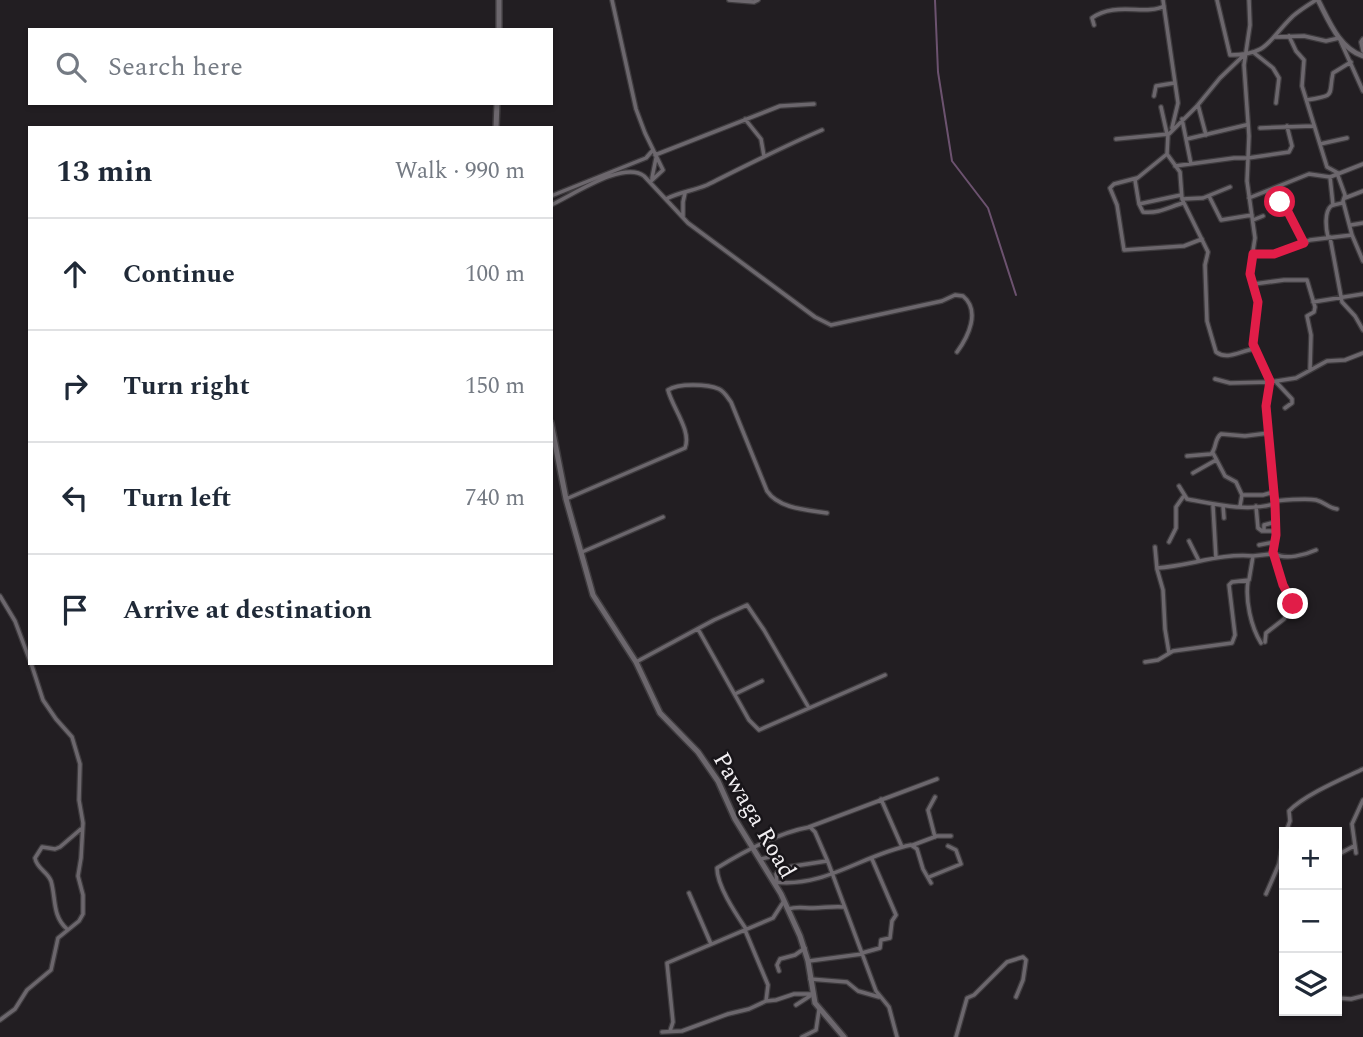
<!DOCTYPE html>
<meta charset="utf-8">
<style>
body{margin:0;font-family:Spectral,serif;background:#f2f2f3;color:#1f2937}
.controls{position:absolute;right:21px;bottom:21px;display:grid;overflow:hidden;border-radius:0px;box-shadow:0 2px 5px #0004}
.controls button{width:63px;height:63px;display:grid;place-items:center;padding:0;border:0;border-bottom:2px solid #e0e1e3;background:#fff;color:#1f2937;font:35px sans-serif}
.stop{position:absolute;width:21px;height:21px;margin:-16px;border:5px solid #e11d48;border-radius:50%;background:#fff}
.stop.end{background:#e11d48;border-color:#fff;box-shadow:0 2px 7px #0008}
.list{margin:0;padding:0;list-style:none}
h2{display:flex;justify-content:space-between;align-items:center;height:91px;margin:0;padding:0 28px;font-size:30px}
h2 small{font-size:23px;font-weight:400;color:#747a83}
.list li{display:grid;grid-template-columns:46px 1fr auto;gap:21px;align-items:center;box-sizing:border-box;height:112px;padding:0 28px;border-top:2px solid #e0e1e3}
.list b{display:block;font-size:26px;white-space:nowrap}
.list em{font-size:23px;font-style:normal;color:#747a83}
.icon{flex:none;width:38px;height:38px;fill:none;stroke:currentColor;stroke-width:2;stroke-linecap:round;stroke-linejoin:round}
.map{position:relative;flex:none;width:1363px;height:1037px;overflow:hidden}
.search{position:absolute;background:#fff;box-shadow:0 2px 5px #0004;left:28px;top:28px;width:525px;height:77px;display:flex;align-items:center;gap:18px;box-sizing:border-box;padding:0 24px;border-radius:0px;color:#747a83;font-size:26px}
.panel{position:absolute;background:#fff;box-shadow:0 2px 5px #0004;left:28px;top:126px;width:525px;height:539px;border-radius:0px}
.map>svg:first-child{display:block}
</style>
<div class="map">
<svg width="1363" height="1037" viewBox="0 0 1363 1037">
<rect width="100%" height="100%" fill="#221e22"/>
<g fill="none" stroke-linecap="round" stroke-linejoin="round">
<path stroke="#6c526f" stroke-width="2" d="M935 0 938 72 952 161 988 208 1016 295"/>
<defs>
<path id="minor" d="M612 0 636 109 645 133 663 170 650 182
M729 0 754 2 758 0
M1163 0 1178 103 1172 128
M1217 0 1230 55C1269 55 1268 40 1293 16 1300 10 1308 5 1316 0
M1094 25 1092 18C1115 1 1146 16 1164 6
M1289 36 1296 51 1304 60 1302 86 1327 167 1338 173
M1274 37 1304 36 1326 41 1339 38
M1363 39 1361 42 1363 51
M1341 42 1363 91
M1253 52 1273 68 1279 78 1276 103
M1154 96 1156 86 1174 83
M1307 100C1337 95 1328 96 1333 73L1351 62
M1198 105 1206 135
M1161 107 1167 134
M745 119 761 139 764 156
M1182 119 1191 164
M1260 128 1313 126
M1168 134 1167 154 1180 172 1182 199 1208 252 1205 265 1207 321 1216 352C1228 361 1241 350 1255 349
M1116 139 1169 134 1197 106 1220 78 1243 56
M1187 139 1246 125
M1320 144 1347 138
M1167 154 1135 180 1139 204 1143 212C1158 214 1169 207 1183 203
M655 155 780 106 814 104
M1248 158 1289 152 1292 146 1287 126
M1175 166 1234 158H1248
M1337 173 1345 195 1343 201 1352 235 1363 261
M1330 177 1333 205
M652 178 656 158
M1137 178 1114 184 1110 188 1117 205 1124 250 1184 246 1202 239
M1278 188C1281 210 1296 223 1304 243
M551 196 646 158 653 150
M1209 196 1221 220 1252 215
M1249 198 1309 174 1330 177 1363 164
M1345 198 1363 191
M666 199C679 192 693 191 707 185 745 166 782 147 822 130
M1182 199 1203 198 1230 187
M1139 204 1181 195
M551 205C573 195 624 160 644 176L688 223 815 317 831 325 942 301 955 295 963 296C981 311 968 337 957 352
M683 217V202L685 193
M1253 220 1263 216
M1351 225 1363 223
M1328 237C1326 229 1324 212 1331 206 1333 205 1342 203 1343 203
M1330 237 1342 302 1355 316 1363 330
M1253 254 1274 255 1310 240 1352 235
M1254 284 1284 280H1307L1315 307 1314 312 1307 316 1311 335 1310 370
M1313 302 1363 294
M1215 379 1230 383 1270 382
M1270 382 1296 378 1327 361 1345 360 1363 353
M1277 383 1292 399V403L1285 408
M1213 453 1225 476 1236 482 1242 495
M1187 456 1211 454C1217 448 1214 439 1221 434L1245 436 1269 433
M1193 473 1216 460
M1179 486 1187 499C1215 504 1246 512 1274 504
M566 499 685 448C692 431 672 407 668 390 678 383 708 384 719 389 725 392 727 397 731 402L767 491C779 509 808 510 827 513
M1274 501C1286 500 1306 498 1316 500 1325 502 1328 508 1337 509
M1213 506 1216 558
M1223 506 1224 518
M1240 506 1242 495H1263L1273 492
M1256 506 1258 528 1262 531H1275
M1264 531V525L1275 522
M1189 541 1199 561
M1169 542 1176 528V507L1183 497
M1259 545 1275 542
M1155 547 1157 569 1163 590 1165 629 1169 653
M582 552 663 517
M1275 554C1286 560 1305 555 1316 550
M1157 568C1189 566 1220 553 1253 556
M1248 581C1245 600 1251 627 1261 643
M0 596 15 621 30 661
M698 629 749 720 759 730 885 675
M1265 642 1266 633 1284 619 1293 604 1283 585 1275 554
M636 662 714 620 747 605 764 630 809 708
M1145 662 1158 660 1173 651 1232 643 1235 635 1229 585 1232 582 1249 580 1253 556 1271 554 1275 549 1274 504 1267 406 1270 381 1253 344 1258 302 1250 269 1255 238 1247 181 1249 136 1244 65 1250 25 1249 0
M735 694 762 681
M881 799 902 847
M809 827 937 779
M1286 832 1290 821 1289 811C1304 795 1342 779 1363 769
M935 837 928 810 935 797
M913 845 937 836H951
M1356 853 1352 824 1363 800
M1337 858 1341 853 1354 846
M761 859 774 856
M929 877 961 864 956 850 948 846
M775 882C825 888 864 854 911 845L917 849 923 869 931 883
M777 883 776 874 781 868 827 861
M689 893 711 944
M1266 894 1279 864 1284 837
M788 909C798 906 803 908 813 908 824 908 832 906 844 907
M67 929C52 916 56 898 51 881 47 871 37 869 35 858L42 847 55 849 60 847 81 829
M746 929C736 914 717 886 717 868 743 852 780 832 810 827L815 832 828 862 876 991 889 1007 897 1037
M862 953 880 948 881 940 890 938 892 921 896 915 872 859
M809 961 862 954
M779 971 777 965 780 959 795 955 805 948
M810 979 847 982 858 991 879 997
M1337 998 1351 999 1363 996
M766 1001 776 1000 794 994H812
M796 1005 810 996
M0 1020 15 1009 27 990 51 970 58 938 79 921 83 914V895L78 876 81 858 83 823 79 800 80 764 72 737 56 719 43 700 31 663
M670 1031 673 1022 667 963 773 918 784 901
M662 1032 682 1031 728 1014 749 1009 766 1001 768 985 745 930
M802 1037 816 1030 819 1010
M956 1037 967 998 974 995 1007 962 1023 957 1026 960 1023 980 1016 997"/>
<path id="tertiary" d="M1318 0C1329 21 1339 48 1363 56"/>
<path id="secondary" d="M499 0V30
M496 128 497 103
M551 423 566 499 593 595 636 662 660 713 698 752 718 781 735 819 781 894 800 936 808 961 815 1003 844 1037"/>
</defs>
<use href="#minor" stroke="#3e3b3e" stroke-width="6"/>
<use href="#tertiary" stroke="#3e3b3e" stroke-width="7"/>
<use href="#secondary" stroke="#3e3b3e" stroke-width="8"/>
<use href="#minor" stroke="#6c676d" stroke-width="3.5"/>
<use href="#tertiary" stroke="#6c676d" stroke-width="4.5"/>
<use href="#secondary" stroke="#6c676d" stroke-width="5"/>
</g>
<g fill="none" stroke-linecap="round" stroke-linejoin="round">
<path stroke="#e11d48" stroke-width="9" d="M1280 202 1286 208 1304 243 1274 254H1253L1250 274 1258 302 1253 344 1270 381 1266 406 1275 504 1276 535 1273 552 1283 585 1293 604"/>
</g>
<g text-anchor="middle" stroke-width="5" stroke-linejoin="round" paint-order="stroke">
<g font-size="24" fill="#f1eef1" stroke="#181519">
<text transform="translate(755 815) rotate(60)" y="8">Pawaga Road</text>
</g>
</g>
</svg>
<div class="controls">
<button>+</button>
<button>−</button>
<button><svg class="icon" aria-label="layers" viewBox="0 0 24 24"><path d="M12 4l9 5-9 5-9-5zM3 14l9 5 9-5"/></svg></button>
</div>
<div class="stop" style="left:1280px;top:202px"></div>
<div class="stop end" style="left:1293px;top:604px"></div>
<div class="search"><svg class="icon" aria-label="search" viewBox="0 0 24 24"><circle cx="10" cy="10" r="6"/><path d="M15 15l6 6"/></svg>Search here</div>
<section class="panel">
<h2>13 min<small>Walk · 990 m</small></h2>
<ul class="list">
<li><svg class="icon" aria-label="ahead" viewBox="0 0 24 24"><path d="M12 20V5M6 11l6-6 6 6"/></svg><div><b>Continue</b></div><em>100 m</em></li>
<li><svg class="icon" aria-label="right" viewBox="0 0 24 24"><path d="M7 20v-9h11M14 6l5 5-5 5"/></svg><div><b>Turn right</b></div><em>150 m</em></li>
<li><svg class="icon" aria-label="left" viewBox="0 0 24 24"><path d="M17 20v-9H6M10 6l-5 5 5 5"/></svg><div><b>Turn left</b></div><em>740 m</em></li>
<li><svg class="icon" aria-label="arrive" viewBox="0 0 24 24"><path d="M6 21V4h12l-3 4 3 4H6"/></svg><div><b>Arrive at destination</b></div></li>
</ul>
</section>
</div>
